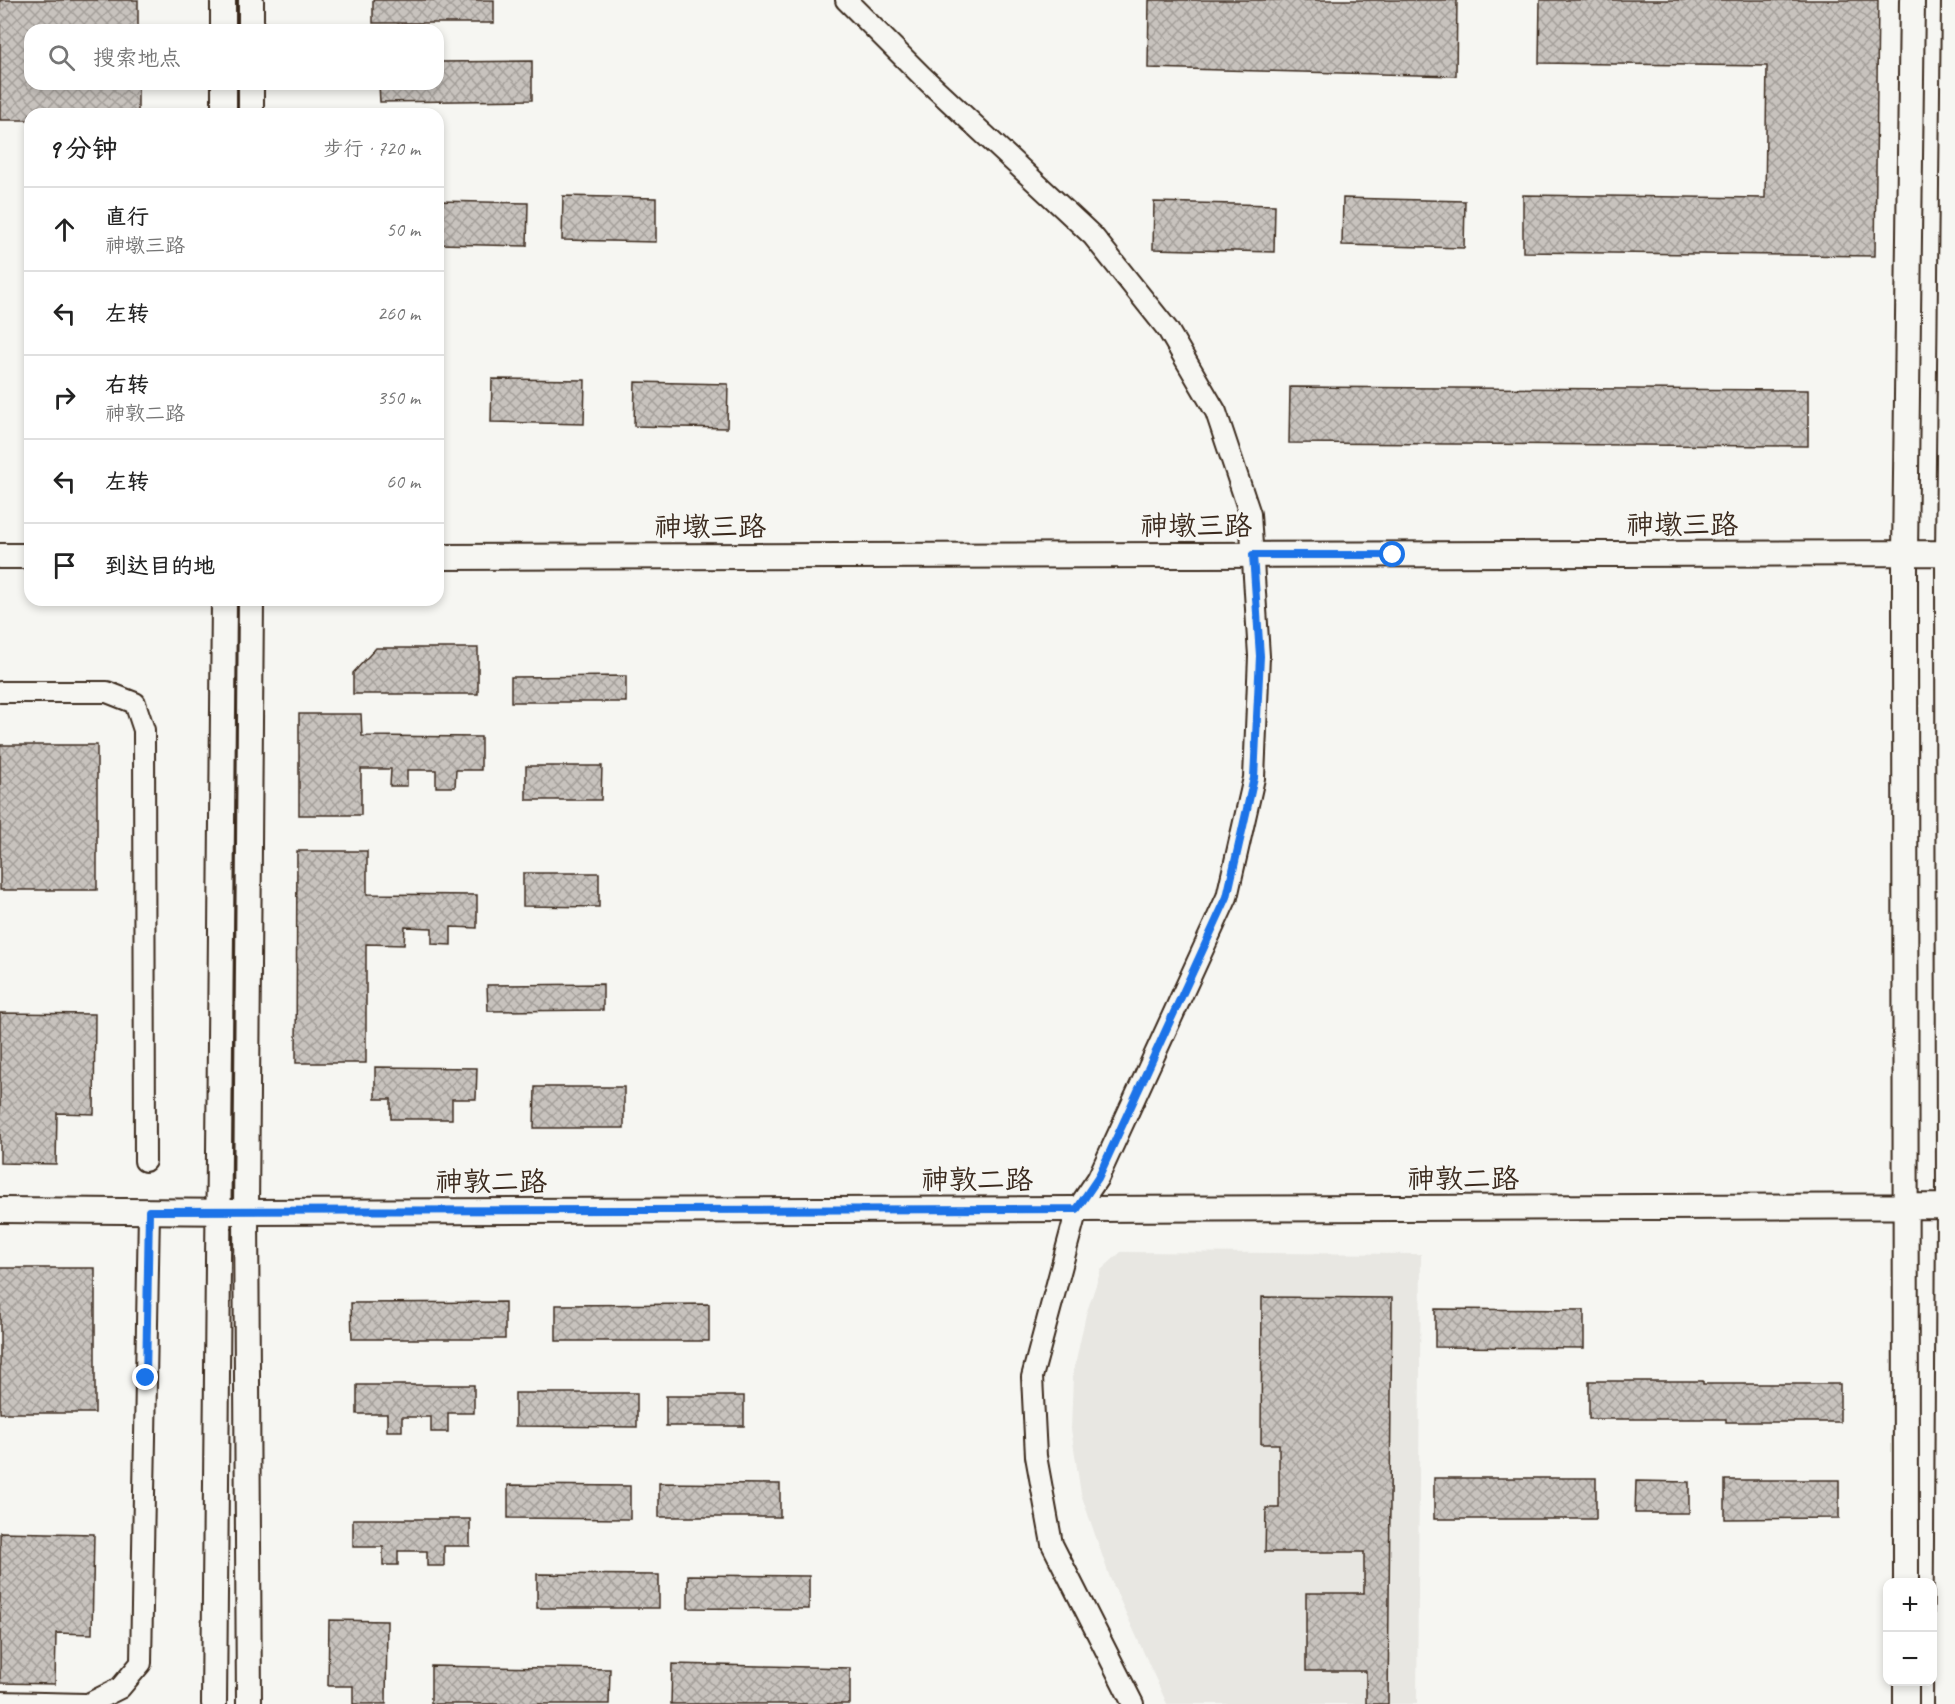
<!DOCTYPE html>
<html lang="zh">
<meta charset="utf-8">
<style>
body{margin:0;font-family:Caveat,"LXGW WenKai TC",sans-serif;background:#f6f6f6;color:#222}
.controls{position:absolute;right:18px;bottom:18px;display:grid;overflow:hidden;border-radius:12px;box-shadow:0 3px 9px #0003}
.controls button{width:54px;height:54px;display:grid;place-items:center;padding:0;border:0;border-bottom:2px solid #e0e0e0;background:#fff;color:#222;font:30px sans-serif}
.stop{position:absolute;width:18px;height:18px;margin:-14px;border:4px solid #1a73e8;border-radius:50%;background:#fff}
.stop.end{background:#1a73e8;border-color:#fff;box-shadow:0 2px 6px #0008}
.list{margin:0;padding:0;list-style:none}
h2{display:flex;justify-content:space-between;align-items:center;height:78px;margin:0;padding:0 24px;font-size:26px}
h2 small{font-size:20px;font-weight:400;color:#767676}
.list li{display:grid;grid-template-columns:39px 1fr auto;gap:18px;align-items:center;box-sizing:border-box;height:84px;padding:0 24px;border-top:2px solid #e0e0e0}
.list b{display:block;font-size:22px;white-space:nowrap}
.list p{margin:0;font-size:20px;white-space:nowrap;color:#767676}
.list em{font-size:20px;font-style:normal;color:#767676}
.icon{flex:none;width:33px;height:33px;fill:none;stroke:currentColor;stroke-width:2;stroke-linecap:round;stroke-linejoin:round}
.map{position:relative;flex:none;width:1955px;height:1704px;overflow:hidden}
.search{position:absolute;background:#fff;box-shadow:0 3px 9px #0003;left:24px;top:24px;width:420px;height:66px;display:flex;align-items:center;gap:15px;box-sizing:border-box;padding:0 21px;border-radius:18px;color:#767676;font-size:22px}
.panel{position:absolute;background:#fff;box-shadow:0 3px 9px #0003;left:24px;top:108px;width:420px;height:498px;border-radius:18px}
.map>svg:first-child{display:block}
</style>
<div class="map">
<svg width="1955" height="1704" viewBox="0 0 1955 1704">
<defs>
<pattern id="building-cross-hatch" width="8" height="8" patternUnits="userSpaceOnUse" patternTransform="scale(1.5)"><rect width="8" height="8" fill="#c8c3be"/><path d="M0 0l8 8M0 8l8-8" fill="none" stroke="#a49f9a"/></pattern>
</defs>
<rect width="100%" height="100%" fill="#f6f6f2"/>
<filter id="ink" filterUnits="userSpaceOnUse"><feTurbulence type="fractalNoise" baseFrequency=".0167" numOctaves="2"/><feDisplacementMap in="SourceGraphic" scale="12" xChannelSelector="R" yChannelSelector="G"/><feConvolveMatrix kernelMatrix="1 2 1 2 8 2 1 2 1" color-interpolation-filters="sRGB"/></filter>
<g filter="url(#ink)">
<path fill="#e8e7e2" d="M1121 1252 1421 1254 1417 1704H1167L1110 1578 1081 1494 1071 1429 1073 1375 1086 1314 1101 1270Z"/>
<path fill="url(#building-cross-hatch)" stroke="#3b2a1e" stroke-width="1.5" d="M0 0H138V30H30V84H138V114H30V120H0Z
M373 0H494V23H373Z
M1149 0H1457L1456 76 1148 68Z
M1540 0H1878L1875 256 1523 252V195L1765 198 1767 66 1539 63Z
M532 61V100L380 102 379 84H438V62Z
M563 196 656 198V242L562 240Z
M1343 198 1465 201 1464 248 1342 245Z
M438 201 528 203 527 246 438 244Z
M1154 202 1275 205 1274 252 1153 249Z
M492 379 585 380 584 424 491 422Z
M635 382 728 384 727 428 634 426Z
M1290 387 1808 390V446L1289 443Z
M376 648H478V694H353V673Z
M626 676V702H511V677Z
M299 714H361L362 736 481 737V770H456L455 787H436V770H407V786H390L391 769H361V815H299Z
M0 745H97V890H0Z
M526 766H602L601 800H526Z
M297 851H367V894L477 895V928L451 927V945L432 944V928L405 927 404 945 366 944V1063H296Z
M523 873H599V907L523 906Z
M603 984V1010L488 1011 487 985Z
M0 1013 95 1014 94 1114 57 1113 56 1164 0 1163Z
M375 1067 477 1068 476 1099H452V1119H391V1099H375Z
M535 1087H624V1128H534Z
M0 1268H95V1413H0Z
M1262 1297 1392 1298 1388 1704H1366V1671H1306V1593H1364V1552H1265L1266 1508H1279V1444H1261Z
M505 1302V1339H352L351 1303Z
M709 1304V1341H556V1305Z
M1435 1309 1584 1310V1348L1435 1347Z
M1589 1381H1703V1384H1840V1422H1726V1419H1589Z
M357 1385H474V1413H448V1432H431V1417H402V1431H387V1414H357Z
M515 1393H637V1427L515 1426Z
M666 1396H744V1426H666Z
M1434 1478H1596V1519H1434Z
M1725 1480H1839V1518L1725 1519Z
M1636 1481 1689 1482V1513H1635Z
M659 1483 780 1484V1517H659Z
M508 1485 630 1486V1519L508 1518Z
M353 1519H470V1546H444V1566H427V1551H398V1565H383V1547H353Z
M0 1532 94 1534 92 1634 56 1633 55 1684 0 1683Z
M537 1574 659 1575V1608H537Z
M688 1575 809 1576V1609L688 1608Z
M329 1620 387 1621 386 1704H353V1686H328Z
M672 1664 850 1668V1704H671Z
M431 1666 610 1669 609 1704H431Z"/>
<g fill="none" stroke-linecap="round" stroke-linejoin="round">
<defs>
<path id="minor" d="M846 0 922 76 1093 236 1168 330 1216 412 1250 514 1259 656 1254 778 1227 897 1098 1178 1077 1209 1032 1377 1036 1456 1052 1544 1133 1704
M0 692H107L135 703 144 730 145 1161
M0 1702 86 1704
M88 1704 120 1688 141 1663 149 1211"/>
<path id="tertiary" d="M223 0V30
M251 0V30
M224 84V114
M251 84V114
M0 556H30
M438 557 1955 553
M0 1210 246 1212 1955 1206
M1906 1582 1905 554 1912 0
M1906 1682V1704
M214 1704 224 600
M249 1704 246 1212 251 600
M1946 1704 1949 1206 1948 553 1954 0"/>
</defs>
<use href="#minor" stroke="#3b2a1e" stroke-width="24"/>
<use href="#tertiary" stroke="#3b2a1e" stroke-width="28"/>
<use href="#minor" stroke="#f6f6f2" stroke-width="20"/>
<use href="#tertiary" stroke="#f6f6f2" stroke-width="24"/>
</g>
</g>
<g fill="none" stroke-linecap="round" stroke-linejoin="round" filter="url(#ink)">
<path stroke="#1a73e8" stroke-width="8" d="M146 1378 149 1211 1077 1209 1098 1178 1227 897 1254 778 1260 656 1253 555H1393"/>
</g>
<g text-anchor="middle" stroke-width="6" stroke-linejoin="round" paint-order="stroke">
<g font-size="28" fill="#3b2a1e" stroke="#f6f6f2">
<text x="1682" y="534">神墩三路</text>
<text x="1196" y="535">神墩三路</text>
<text x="710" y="536">神墩三路</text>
<text x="1463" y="1188">神敦二路</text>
<text x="977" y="1189">神敦二路</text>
<text x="491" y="1191">神敦二路</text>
</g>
</g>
</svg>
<div class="controls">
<button>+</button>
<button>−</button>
</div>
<div class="stop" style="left:1393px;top:555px"></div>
<div class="stop end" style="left:146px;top:1378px"></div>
<div class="search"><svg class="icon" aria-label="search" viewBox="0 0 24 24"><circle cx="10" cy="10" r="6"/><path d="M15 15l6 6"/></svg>搜索地点</div>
<section class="panel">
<h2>9 分钟<small>步行 · 720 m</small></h2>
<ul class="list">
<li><svg class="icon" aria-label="ahead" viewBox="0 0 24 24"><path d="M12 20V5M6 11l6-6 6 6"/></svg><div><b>直行</b><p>神墩三路</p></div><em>50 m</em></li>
<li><svg class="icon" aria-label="left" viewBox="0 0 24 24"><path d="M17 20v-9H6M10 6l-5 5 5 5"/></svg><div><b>左转</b></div><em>260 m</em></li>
<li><svg class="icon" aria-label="right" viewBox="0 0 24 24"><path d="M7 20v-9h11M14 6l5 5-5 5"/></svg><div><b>右转</b><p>神敦二路</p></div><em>350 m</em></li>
<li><svg class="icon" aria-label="left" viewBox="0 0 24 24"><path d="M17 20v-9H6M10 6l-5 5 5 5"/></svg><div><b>左转</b></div><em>60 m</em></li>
<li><svg class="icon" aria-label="arrive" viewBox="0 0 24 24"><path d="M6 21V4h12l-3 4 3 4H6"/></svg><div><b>到达目的地</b></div></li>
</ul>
</section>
</div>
